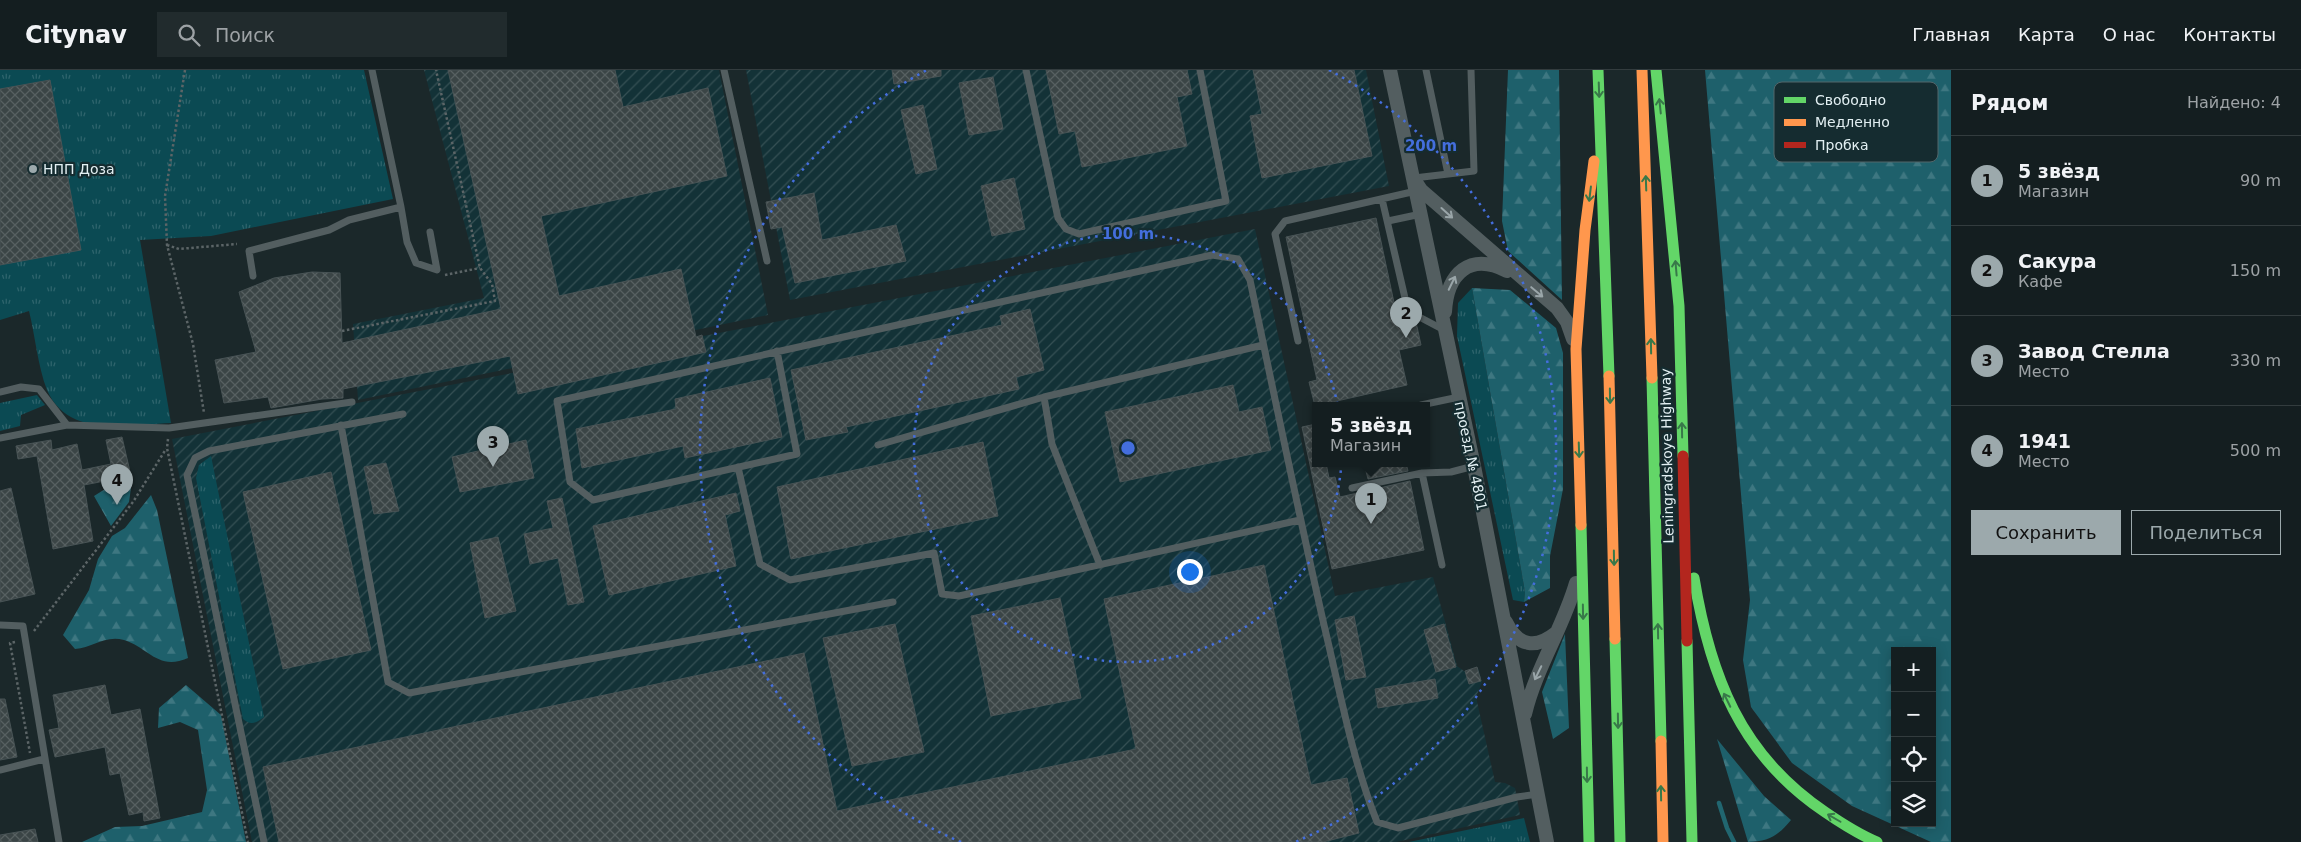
<!DOCTYPE html>
<html lang="ru">
<meta charset="utf-8">
<style>
body{margin:0;font-family:"DejaVu Sans",sans-serif;background:#212b2d;color:#f1f3f6}
.controls{position:absolute;right:15px;bottom:15px;display:grid;overflow:hidden;border-radius:0px;box-shadow:0 2px 12px #0003}
.controls button{width:45px;height:45px;display:grid;place-items:center;padding:0;border:0;border-bottom:1px solid #333c3e;background:#141e20;color:#f1f3f6;font:25px sans-serif}
.you{position:absolute;left:1189px;top:501px;width:18px;height:18px;margin:-12px;border:4px solid #fff;border-radius:50%;background:#1a73e8;box-shadow:0 0 0 8px #1a73e833}
.badge{display:grid;place-items:center;width:32px;height:32px;border-radius:50%;background:#9ca9ac;color:#111;font-size:16px;font-weight:700}
.pin{position:absolute;translate:-50% -41px;filter:drop-shadow(0 1px 2px #0008)}
.pin::after{content:'';position:absolute;top:26px;width:18px;height:15px;background:inherit;clip-path:polygon(0 0,100% 0,50% 100%)}
.popup{position:absolute;left:1312px;top:332px;width:118px;height:65px;box-sizing:border-box;display:grid;place-content:center;border-radius:0px;background:#141e20;filter:drop-shadow(0 1px 4px #0005);font-size:16px;white-space:nowrap;color:#9da2a5}
.popup b{font-size:19px;color:#f1f3f6}
.popup::after{content:'';position:absolute;left:50%;top:100%;margin-left:-10px;border:10px solid transparent;border-top-color:#141e20}
.list{margin:0;padding:0;list-style:none}
h2{display:flex;justify-content:space-between;align-items:center;height:65px;margin:0;padding:0 20px;font-size:21px}
h2 small{font-size:16px;font-weight:400;color:#9da2a5}
.list li{display:grid;grid-template-columns:32px 1fr auto;gap:15px;align-items:center;box-sizing:border-box;height:90px;padding:0 20px;border-top:1px solid #333c3e}
.list b{display:block;font-size:19px;white-space:nowrap}
.list p{margin:0;font-size:16px;white-space:nowrap;color:#9da2a5}
.list em{font-size:16px;font-style:normal;color:#9da2a5}
.actions{display:flex;gap:10px;padding:15px 20px}
.actions a{flex:1;padding:11px 0;border:1px solid #9ca9ac;border-radius:0px;text-align:center;font-size:18px;color:#9ca9ac}
.actions .main{background:#9ca9ac;color:#111}
.icon{flex:none;width:28px;height:28px;fill:none;stroke:currentColor;stroke-width:2;stroke-linecap:round;stroke-linejoin:round}
.map{position:relative;flex:none;width:1951px;height:772px;overflow:hidden}
header{display:flex;align-items:center;gap:30px;box-sizing:border-box;height:70px;padding:0 25px;background:#141e20;border-bottom:1px solid #333c3e}
header strong{font-size:24px}
nav{display:flex;gap:28px;margin-inline-start:auto;font-size:18px}
.search{width:350px;height:45px;background:#212b2d;display:flex;align-items:center;gap:12px;box-sizing:border-box;padding:0 18px;border-radius:0px;color:#9da2a5;font-size:19px}
main{display:flex}
aside{flex:1;background:#141e20}
.map>svg:first-child{display:block}
</style>
<header>
<strong>Citynav</strong>
<div class="search"><svg class="icon" aria-label="search" viewBox="0 0 24 24"><circle cx="10" cy="10" r="6"/><path d="M15 15l6 6"/></svg>Поиск</div>
<nav><a>Главная</a><a>Карта</a><a>О нас</a><a>Контакты</a></nav>
</header>
<main>
<div class="map">
<svg width="1951" height="772" viewBox="0 0 1951 772">
<defs>
<pattern id="industrial-furrows" width="10" height="10" patternUnits="userSpaceOnUse" patternTransform="scale(1.25)"><rect width="10" height="10" fill="#133237"/><path d="M-1 1l2-2M0 10L10 0M9 11l2-2" fill="none" stroke="#355054"/></pattern>
<pattern id="grass-tufts" width="24" height="20" patternUnits="userSpaceOnUse" patternTransform="scale(1.25)"><rect width="24" height="20" fill="#0b4a53"/><path d="M3 7l-1-3M5 7V3M7 7l1-3M15 17l-1-3M17 17v-4M19 17l1-3" fill="none" stroke="#2e646c"/></pattern>
<pattern id="forest-firs" width="22" height="20" patternUnits="userSpaceOnUse" patternTransform="scale(1.25)"><rect width="22" height="20" fill="#1e606b"/><path d="M5 1l3.5 6h-7zM16 11l3.5 6h-7z" fill="#3e7781"/></pattern>
<pattern id="building-cross-hatch" width="8" height="8" patternUnits="userSpaceOnUse" patternTransform="scale(1.25)"><rect width="8" height="8" fill="#3b4546"/><path d="M0 0l8 8M0 8l8-8" fill="none" stroke="#576061"/></pattern>
</defs>
<rect width="100%" height="100%" fill="#1b282a"/>
<path fill="url(#industrial-furrows)" d="M424 0H719L768 245 358 330 353 254 484 228Z
M746 0H1366L1389 116 790 230Z
M1255 159 1335 526 1433 507 1457 596 1464 601 1478 598 1482 612 1476 627 1495 712 1505 713 1515 718 1520 745 1396 772H252L172 369Z"/>
<path fill="url(#grass-tufts)" d="M0 0H364L393 129 211 166 140 170 171 353C130 355 68 369 47 320 38 297 35 265 29 241L0 250Z
M1472 218 1525 522 1524 532 1513 530 1457 266 1458 233Z
M37 325 45 335 21 345 20 356 0 361V333Z
M211 386 264 647C256 653 251 656 243 649L196 408 199 395Z
M1524 748 1530 772H1409Z"/>
<path fill="url(#forest-firs)" fill-rule="evenodd" d="M1508 0H1559L1562 230 1508 181 1502 151Z
M1705 0H1951V772H1931L1852 736 1792 693 1751 637 1743 590 1750 530ZM1895 581H1932V753H1895Z
M1472 218 1510 220 1556 258 1563 283V419L1550 486V518L1524 532 1525 522Z
M126 406 132 411 129 432 111 456 94 426Z
M151 425 157 440 188 588C158 601 149 578 124 570 104 565 93 578 75 579L63 565 89 520 98 489 112 466 125 458Z
M1565 564 1569 658 1553 669 1542 622Z
M186 615 221 645 246 772H82L115 757 142 756 202 742 207 720 198 660 180 652 158 658 159 638Z
M1717 669 1764 726 1791 750C1779 765 1768 772 1748 772Z"/>
<g fill="none" stroke-linecap="round" stroke-linejoin="round">
<path stroke="#216670" stroke-width="4.5" d="M1719 733 1727 758 1734 772"/>
</g>
<path fill="url(#building-cross-hatch)" stroke="#485355" d="M448 0H615L623 37 708 18 727 106 541 146 559 226 681 199 696 267 702 265 706 282 518 324 510 286 343 319V328L322 329 271 338 268 327 224 333 215 290 256 282 239 222 274 208 312 202 340 203 342 273 501 239Z
M892 0H941V6L894 14Z
M1046 0H1187L1192 24 1177 27 1187 76 1082 97 1075 61 1059 64Z
M1253 0H1354L1372 86 1262 108 1250 46 1262 44Z
M993 7 1003 59 969 65 959 13Z
M50 10 81 180 0 195V19Z
M923 35 937 99 916 104 901 40Z
M1014 108 1025 159 992 166 981 116Z
M814 123 822 170 896 155 906 191 795 213 782 157 771 159 766 132Z
M1376 148 1399 256 1416 252 1421 275 1399 280 1407 315 1315 336 1309 312 1317 310 1286 167Z
M1030 239 1044 300 1016 307 1019 319 846 357 848 362 806 370 791 300 1002 255 1000 246Z
M770 308 782 367 685 388 683 376 582 398 576 359 676 339 675 329Z
M1233 315 1239 342 1262 337 1271 380 1120 412 1105 342Z
M1316 354V393H1326L1329 408 1335 407 1340 427 1410 411 1424 480 1332 499 1302 357Z
M122 367 131 406 84 415 93 471 53 479 37 386 18 389 16 376 51 370 52 380 77 374 82 400 111 394 106 370Z
M526 370 534 408 460 422 452 387Z
M983 372 998 446 791 489 777 417Z
M386 393 399 441 374 444 364 397Z
M1364 393H1406L1408 401 1368 409Z
M331 402 371 580 283 599 243 422Z
M11 418 35 524 0 532V421Z
M736 423 740 441 725 445 736 496 609 525 593 456Z
M562 428 584 532 568 535 558 488 530 494 524 464 553 458 547 431Z
M498 467 516 541 485 548 470 473Z
M1264 495 1311 715 1347 708 1359 763 1323 772H279L263 697 804 583 837 741 1136 679 1104 529Z
M1060 528 1081 628 991 646 971 546Z
M1354 546 1366 607 1346 610 1335 550Z
M895 554 924 682 852 696 823 568Z
M1444 554 1456 597 1436 602 1424 560Z
M1477 597 1481 611 1469 614 1465 601Z
M1435 609 1438 628 1378 638 1375 619Z
M105 615 111 645 140 639 160 748 144 751 143 742 129 745 120 703 110 705 105 677 55 687 49 660 59 658 53 625Z
M0 629H5L17 687 0 690Z
M35 759 38 772H0V765Z"/>
<g fill="none" stroke-linecap="round" stroke-linejoin="round">
<path stroke="#5c6567" stroke-width="2.5" stroke-dasharray="2.5 2.5" stroke-linecap="butt" d="M185 0 165 126 167 175 193 274 204 343
M167 175 179 179 237 174
M445 205 480 198
M342 261 495 231 492 214 480 198 436 0
M168 369 167 378 248 772
M34 561 133 432 166 379
M15 572 10 573 30 683"/>
<path stroke="#535e60" stroke-width="7" d="M724 0 767 191
M1026 0 1058 148 1066 159 1079 164 1226 131 1200 0
M1426 0 1448 104
M1414 108 1474 101 1471 0
M1382 129 1408 241 1444 260
M401 137 407 172 416 193 437 200 430 162
M1388 151 1421 144
M253 206 249 181 329 160 349 150 401 137 372 0
M1298 271 1275 164 1285 151 1416 121
M777 281 797 384 593 430 570 412 557 331 839 268 1212 185 1238 189 1250 210C1274 325 1298 440 1324 555 1340 621 1352 689 1377 752L1398 758 1517 727 1538 724
M0 322 21 317 39 319 67 355 169 358 352 332
M1044 327 1263 275
M1421 335 1459 327
M341 355 388 612 409 623 893 532
M0 368 67 355
M878 375 1044 327 1052 374 1100 495
M738 397 760 494 790 510 934 483 942 524 959 526 1300 450
M1422 403 1442 495
M1352 418 1422 403 1451 402 1474 396
M0 555 23 556 59 772
M0 700 44 689
M264 772 187 405 195 388 209 381 403 344"/>
<path stroke="#535e60" stroke-width="14" d="M1390 0 1474 396 1547 772
M1415 111 1421 120 1557 238 1567 252 1573 269
M1445 242C1447 203 1470 182 1507 201
M1506 552C1518 577 1536 579 1556 563
M1525 644C1536 598 1563 558 1576 513"/>
<path stroke="#63d668" stroke-width="11" d="M1598 0 1609 306
M1656 0 1679 236 1683 386
M1652 308 1661 671
M1581 455 1589 772
M1694 508C1710 605 1740 685 1825 742 1841 753 1858 764 1877 772
M1615 569 1620 772
M1687 571 1692 772"/>
<path stroke="#ff974d" stroke-width="11" d="M1642 0 1652 308
M1609 306 1615 569
M1581 455 1576 279 1585 160 1594 91
M1661 671 1663 772"/>
<path stroke="#b3261e" stroke-width="11" d="M1683 386 1687 571"/>
</g>
<defs><path id="oneway-shaft" d="M-6 0H5M1.5-3L5.5 0L1.5 3" fill="none" stroke-width="1.6" stroke-linecap="round" stroke-linejoin="round" transform="scale(1.25)"/></defs>
<g stroke="#387849">
<use href="#oneway-shaft" transform="translate(1599 20) rotate(88)"/>
<use href="#oneway-shaft" transform="translate(1660 36) rotate(-96)"/>
<use href="#oneway-shaft" transform="translate(1646 113) rotate(-92)"/>
<use href="#oneway-shaft" transform="translate(1590 124) rotate(97)"/>
<use href="#oneway-shaft" transform="translate(1676 198) rotate(-95)"/>
<use href="#oneway-shaft" transform="translate(1651 276) rotate(-91)"/>
<use href="#oneway-shaft" transform="translate(1610 326) rotate(89)"/>
<use href="#oneway-shaft" transform="translate(1682 360) rotate(-91)"/>
<use href="#oneway-shaft" transform="translate(1579 380) rotate(88)"/>
<use href="#oneway-shaft" transform="translate(1614 488) rotate(89)"/>
<use href="#oneway-shaft" transform="translate(1583 542) rotate(89)"/>
<use href="#oneway-shaft" transform="translate(1658 561) rotate(-91)"/>
<use href="#oneway-shaft" transform="translate(1727 630) rotate(-116)"/>
<use href="#oneway-shaft" transform="translate(1618 651) rotate(89)"/>
<use href="#oneway-shaft" transform="translate(1587 705) rotate(89)"/>
<use href="#oneway-shaft" transform="translate(1661 723) rotate(-91)"/>
<use href="#oneway-shaft" transform="translate(1834 748) rotate(-150)"/>
</g>
<g stroke="#9aa6a9">
<use href="#oneway-shaft" transform="translate(1447 143) rotate(42)"/>
<use href="#oneway-shaft" transform="translate(1452 213) rotate(-64)"/>
<use href="#oneway-shaft" transform="translate(1537 222) rotate(40)"/>
<use href="#oneway-shaft" transform="translate(1538 603) rotate(116)"/>
</g>
<g fill="none" stroke="#446edd" stroke-width="2.5" stroke-dasharray="2.5 5">
<circle cx="1128" cy="378" r="214"/>
<path d="M961 772A428 428 0 0 1 927 0M1329 0A428 428 0 0 1 1295 772"/>
</g>
<circle fill="#9ca9ac" stroke="#152c30" stroke-width="2" cx="33" cy="99" r="5"/>
<g text-anchor="middle" stroke-width="4.5" stroke-linejoin="round" paint-order="stroke">
<g font-size="14" fill="#e2eff2" stroke="#152c30" text-anchor="start">
<text x="43" y="104">НПП Доза</text>
</g>
<g font-size="14" fill="#e2eff2" stroke="#152c30">
<text transform="translate(1471 386) rotate(78)" y="5">проезд № 4801</text>
<text transform="translate(1667 386) rotate(-91)" y="5">Leningradskoye Highway</text>
</g>
</g>
<rect x="1774" y="12" width="164" height="80" rx="8" fill="#152c30" stroke="#52666a" stroke-width="1"/>
<rect x="1784" y="27" width="22" height="6" fill="#63d668"/>
<rect x="1784" y="49" width="22" height="7" fill="#ff974d"/>
<rect x="1784" y="72" width="22" height="6" fill="#b3261e"/>
<g font-size="14" fill="#e2eff2">
<text x="1815" y="35">Свободно</text>
<text x="1815" y="57">Медленно</text>
<text x="1815" y="80">Пробка</text>
</g>
<circle cx="1128" cy="378" r="8" fill="#446edd" stroke="#152c30" stroke-width="2.5"/>
<g font-size="15" text-anchor="middle" font-weight="bold" fill="#446edd" stroke="#152c30" stroke-width="4.5" stroke-linejoin="round" paint-order="stroke">
<text x="1431" y="81">200 m</text>
<text x="1128" y="169">100 m</text>
</g>
</svg>
<div class="controls">
<button>+</button>
<button>−</button>
<button><svg class="icon" aria-label="locate" viewBox="0 0 24 24"><circle cx="12" cy="12" r="6"/><path d="M12 2v4M12 18v4M2 12h4M18 12h4"/></svg></button>
<button><svg class="icon" aria-label="layers" viewBox="0 0 24 24"><path d="M12 4l9 5-9 5-9-5zM3 14l9 5 9-5"/></svg></button>
</div>
<div class="you"></div>
<div class="pin badge" style="left:1371px;top:454px">1</div>
<div class="popup"><b>5 звёзд</b>Магазин</div>
<div class="pin badge" style="left:1406px;top:268px">2</div>
<div class="pin badge" style="left:493px;top:397px">3</div>
<div class="pin badge" style="left:117px;top:435px">4</div>
</div>
<aside>
<h2>Рядом<small>Найдено: 4</small></h2>
<ul class="list">
<li><span class="badge">1</span><div><b>5 звёзд</b><p>Магазин</p></div><em>90 m</em></li>
<li><span class="badge">2</span><div><b>Сакура</b><p>Кафе</p></div><em>150 m</em></li>
<li><span class="badge">3</span><div><b>Завод Стелла</b><p>Место</p></div><em>330 m</em></li>
<li><span class="badge">4</span><div><b>1941</b><p>Место</p></div><em>500 m</em></li>
</ul>
<div class="actions"><a class="main">Сохранить</a><a>Поделиться</a></div>
</aside>
</main>
